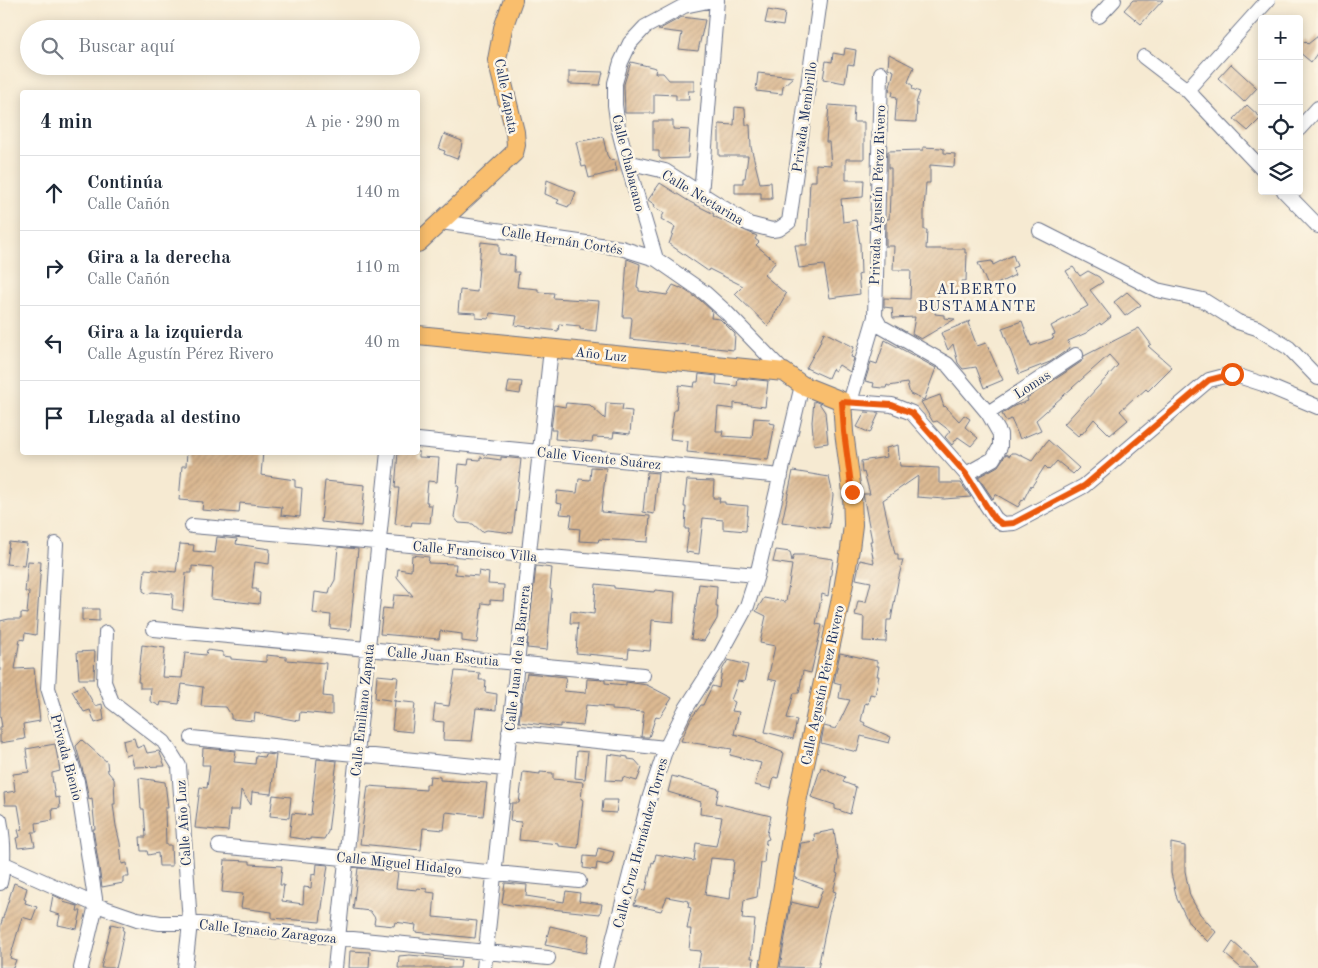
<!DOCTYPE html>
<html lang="es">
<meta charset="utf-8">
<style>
body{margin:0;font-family:"Old Standard TT",serif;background:#f2f2f3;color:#1f2937}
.controls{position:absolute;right:15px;top:15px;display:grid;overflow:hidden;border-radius:5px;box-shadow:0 2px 12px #0003}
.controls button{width:45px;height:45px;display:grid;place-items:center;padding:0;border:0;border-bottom:1px solid #e0e1e3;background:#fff;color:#1f2937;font:25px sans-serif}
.stop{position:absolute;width:15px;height:15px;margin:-11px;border:4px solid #ea580c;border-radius:50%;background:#fff}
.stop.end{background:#ea580c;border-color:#fff;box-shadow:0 1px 5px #0008}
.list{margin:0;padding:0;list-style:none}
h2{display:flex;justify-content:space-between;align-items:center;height:65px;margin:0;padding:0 20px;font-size:21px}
h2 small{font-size:16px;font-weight:400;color:#747a83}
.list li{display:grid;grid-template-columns:32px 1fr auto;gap:15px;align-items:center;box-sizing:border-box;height:75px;padding:0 20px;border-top:1px solid #e0e1e3}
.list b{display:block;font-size:19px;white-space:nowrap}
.list p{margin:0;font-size:16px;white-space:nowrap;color:#747a83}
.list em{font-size:16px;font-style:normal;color:#747a83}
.icon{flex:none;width:28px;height:28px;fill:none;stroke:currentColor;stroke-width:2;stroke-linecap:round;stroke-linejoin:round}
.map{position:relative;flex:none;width:1318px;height:968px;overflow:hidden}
.search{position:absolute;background:#fff;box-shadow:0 2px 12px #0003;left:20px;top:20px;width:400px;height:55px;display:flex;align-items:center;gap:12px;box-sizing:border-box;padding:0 18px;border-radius:28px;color:#747a83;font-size:19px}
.panel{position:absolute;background:#fff;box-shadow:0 2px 12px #0003;left:20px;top:90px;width:400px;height:365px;border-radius:5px}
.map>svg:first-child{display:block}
</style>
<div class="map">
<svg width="1318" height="968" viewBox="0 0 1318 968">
<defs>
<pattern id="building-hatch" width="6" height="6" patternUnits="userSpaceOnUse" patternTransform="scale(1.25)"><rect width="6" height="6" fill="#dcb992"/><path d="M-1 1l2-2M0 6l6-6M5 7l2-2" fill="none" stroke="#bc9f80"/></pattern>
</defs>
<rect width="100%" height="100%" fill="#fcf5e5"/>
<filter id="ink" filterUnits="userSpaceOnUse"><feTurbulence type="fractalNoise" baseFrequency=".02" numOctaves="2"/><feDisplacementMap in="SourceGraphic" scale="10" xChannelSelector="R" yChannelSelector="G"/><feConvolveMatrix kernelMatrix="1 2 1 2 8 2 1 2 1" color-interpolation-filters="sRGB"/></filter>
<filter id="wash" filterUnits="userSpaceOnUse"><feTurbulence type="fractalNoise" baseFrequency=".0096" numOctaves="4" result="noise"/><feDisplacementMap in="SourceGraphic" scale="20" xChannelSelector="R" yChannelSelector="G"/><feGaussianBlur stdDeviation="1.12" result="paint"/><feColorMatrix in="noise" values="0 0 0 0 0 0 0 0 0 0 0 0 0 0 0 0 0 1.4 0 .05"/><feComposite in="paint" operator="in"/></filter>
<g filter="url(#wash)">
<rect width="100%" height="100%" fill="#f6ead2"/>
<g id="blocks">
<path fill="url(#building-hatch)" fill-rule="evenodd" d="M1133 0H1163L1141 24 1124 10Z
M768 10 785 13 783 26 765 23Z
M682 17 705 20 698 51 679 49 682 33 658 30Z
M1318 36V52L1311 62 1299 52V47L1305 41 1308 44Z
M845 48 856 50 854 65 848 64 845 83 823 79 826 61 832 62 833 53 844 55Z
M889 54 914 67 908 82 913 86 912 89 920 92 916 103H917L916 122 895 121 897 97 892 96 893 92 889 91 894 71 888 68Z
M631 62 656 68 655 73H663L669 80H694V91H688L689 100H676V95L654 94V113H625L624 84Z
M1231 64 1257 88 1244 102 1218 78Z
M569 71 603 72 600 85 569 84Z
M758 73 793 77 783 86 782 94 756 91Z
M829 105 854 107 853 122H864V159H846V180H864L863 197 841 199 843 222 856 220 860 244 861 274 858 275 860 294 830 298 824 265 799 268 795 245H807L810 181H816V164L831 165 829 142H826Z
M1247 105 1261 118 1248 131 1234 119Z
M735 107 745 108 746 125H750L751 147 760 183 771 182 772 199H761V193H735V183H743V178H745L748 156H719V124L734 125Z
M653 121H673V129L690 130 688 158 661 159 659 157V151H653Z
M444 134 462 141 461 149 457 159 444 154 445 151 439 149Z
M603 137 607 155 610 160 614 159 617 171 589 178 586 166 582 167 576 142Z
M923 147 941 148 944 149V153L955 154 954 167 930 165V183H926L924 210V230H927L926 249H965V253H967L966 281H962V291H939L935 314 944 315V318L955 319 921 339 912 334 915 317 893 318 892 308 884 307V298L910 299 911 270H893L894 246H886V219H889L890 195H891V168H888V151L923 150Z
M547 180 576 192 571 205H569L568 207 557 203 559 200 545 194Z
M660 183 690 202 714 214 713 216 757 236 755 239 759 242 756 245 776 262 764 275 786 294 768 326 735 294 743 286 709 269 708 271 669 244 675 227 661 219 664 213 654 207 655 205 648 200Z
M481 242 499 244V254L515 256 514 272H519L517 287 538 289V292L554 293 553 298 599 301 596 331 580 329V326L559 324 558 331 534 328 515 325 517 316 490 313 489 319 476 318V313L458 312 460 290 477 292Z
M1013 255 1017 266 1012 268 1015 275 989 288 978 263 992 261 993 265Z
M627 259 640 264 637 287 639 288V291L667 295 673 285 680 288V287L700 300 712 311 711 318 720 319 735 334 734 350 630 339 632 319 631 317H623Z
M1073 267 1080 276 1088 271 1099 277 1103 282 1090 290 1111 317 1101 325 1100 323 1086 333 1068 341 1070 348 1050 362 1019 374 1002 328 1022 321 1031 346 1054 338 1052 335 1055 334 1051 326 1088 306 1066 271Z
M1127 292 1141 305 1125 316 1114 302Z
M970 321 968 323 977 346 986 343 1003 380 984 388 976 367 963 369 958 363 953 344 948 350 941 333Z
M1139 328 1151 344 1148 346 1172 367 1148 391 1146 389 1137 397 1136 396 1120 411 1128 420 1110 435 1094 419 1082 434 1081 433 1078 436 1064 424 1118 365 1109 355 1036 420 1041 430 1020 439 1011 419 1006 421 1002 414 1014 406 1028 401 1027 398 1081 362 1084 356Z
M824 332 854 347 851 357 854 358 850 372 839 365 835 371 832 369 828 378 806 368 819 345Z
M885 340 936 368 924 400 910 394 907 383 889 386 887 385 886 388H882L873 387 874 383 865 381 871 362 877 364Z
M699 374 717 376 716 384 737 386 738 378 768 381 765 407 734 403V409L718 407 716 431H723L722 436 752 438 754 418 770 419 769 423 775 424 768 460 687 452 688 441 670 439 674 410H676L679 385 694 387 695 382H698Z
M509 381 522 382 520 394 507 392Z
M940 395 944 407 945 406 959 421 964 415 970 419 965 427 978 438 971 446 958 437 952 445 945 437 950 431 937 421 933 422 921 402Z
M814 401 819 403 825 412 828 443 814 445 812 422Z
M566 403 590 405 605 419 606 403 623 404 622 410 632 411 630 434 614 432 613 438 593 437 592 442 555 439 556 430H551L554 405 565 407Z
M865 412 879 413 870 433 857 427Z
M1048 440 1079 468 1073 474 1057 461 1049 470 1045 466 1032 486 1031 485 1023 501 1022 500 1018 507 995 494 993 499 978 477 998 466 1006 454 1010 456 1011 453H1016L1032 461Z
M898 445 900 466 939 468V483H961L971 497 944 499 917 497 918 476 883 500 895 554H898V560H903L899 576 891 620H887L886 642 863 641 864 617 855 615 858 601 866 602 871 582 856 579 860 560 874 563 870 541H872L863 494H870L864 472 862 473 861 461 887 457 886 448Z
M187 452H263L261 475 295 480V487L302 488 300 517 281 515 282 507 240 503 239 513 202 510 203 502 179 500 182 466H186Z
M398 452H419V457L439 458 437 482 428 481 426 502H428L427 505H432L430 523 412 522 411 526 395 524 399 488H395Z
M480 457 501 460V457L521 459 513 533 487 530 482 532 473 524 459 523 454 517 459 486H457L459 464 468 465 469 459 480 460Z
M591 467 606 468 601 512 650 516 648 542 599 539 598 542 579 541 580 529 570 528 572 515 560 514 562 504 556 503 557 491 577 493 579 479 590 480Z
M793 471 829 477 833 495 829 528 782 522Z
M647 472 658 473 654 514 643 512Z
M687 480 714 481 713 498H720L719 502H725V504L748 506 746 531 723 529V520L703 518 699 554 686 552 689 529H685L686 507H684Z
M325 481 365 485 361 526 321 522Z
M217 537 237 539 236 544 270 549 269 564 255 562 252 589H257V592L260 593 259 604 211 599 213 568 192 566V573H186L183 611 172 609 173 594 152 592 148 594 143 591 145 569 176 572 180 544 194 545 193 551 215 553Z
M9 542 27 544 24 566 6 564Z
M338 547 358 549 350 630 330 628 331 615 313 613 315 592 329 594 330 589 335 580Z
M776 550 790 552 792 561 794 555H806L833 559 828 596 822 594 816 624 822 625 811 673 803 671 799 693H794L787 718 797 720 793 739 765 732 777 681 768 679 775 646 760 643 766 616 756 611 764 598 786 602 792 565 773 562Z
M412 555 429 557 428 563 456 564 455 574 478 576 479 571 489 573 488 584 504 585 503 601 490 600V604L482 603 477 643 462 641V634L440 631 439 639 380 634 383 608 392 609 394 595 413 596 397 577 398 569 411 571Z
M28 561 41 562 36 635 25 633 24 640 20 639 15 669 34 668 40 721 23 724 25 739 0 743V727H2L0 715V621L9 619H21V613L27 614 29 592H25Z
M536 566 552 568 550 589 552 590 547 650 527 648Z
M596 584 614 586V588L654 592 655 590 675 592 673 622 652 620 650 651 629 649 628 658 576 653 578 623H570L571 611 594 614Z
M699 584 717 586 716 607H718L717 619 704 641 691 639Z
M82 609H99V621L82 620Z
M142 645 165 648 162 677 182 678 185 653 206 655 207 650 223 652V656L231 657V659L266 662V655L286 657V660L326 663 323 696 332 697V715L300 712 299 721 255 713 254 721 231 719V715L226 707 201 706 203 687 182 684 179 704 161 702 160 706 150 701 151 688H140V682H138Z
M95 651 94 679H79L77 652Z
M840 653 877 661V666H879L877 676H879L875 695 870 694 868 704 865 703 861 721 865 723 864 725 891 737 889 743 861 736 857 752 821 743 824 726 836 729 850 700 839 698 841 684 834 682Z
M728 660 748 665 744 682 738 681 731 700 735 702 732 711 739 712 734 734 757 740 756 742 784 753 778 778 774 777 771 789 755 785 761 763 730 755 732 749 681 741 690 720 701 705H703L712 686 719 688 722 670Z
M455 671 480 673 479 680H486L485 692 497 694 496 710 476 708 472 741 443 740 444 722 433 721 435 704 449 706Z
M527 673 566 677 564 691 586 693 587 679 605 680V683L626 685V682L647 685 672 698 660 717 656 716 649 737H641L644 712 612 710V707L586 705 583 726 560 724V727L519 722 522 698Z
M377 675 398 677 395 701 375 698Z
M83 685 95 706 102 704 104 720 95 723 90 710 84 712 72 691Z
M395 701 415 703 412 732 392 730Z
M134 738 137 748 144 745 147 753 159 751 165 766 134 767 131 754 126 756 123 741Z
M82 740 107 762 108 772 114 779 115 804H113L116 826 120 843 122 864 127 863 129 877H123V883L102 887 93 829H95L92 798 89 799 85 779 76 746Z
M55 744 60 771 52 773V777L55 798 59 797 60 808 52 809 53 820 36 823 37 832H32L35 846 18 848 16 838 20 837 18 830 22 829 18 805H5L4 793 15 791 13 774 29 772 26 749Z
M203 748 236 751 234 762 255 764 256 756 264 757 265 754 276 755 271 794 252 792 251 805 241 790 239 810H230L228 831 195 828 200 787 207 788 210 765H202Z
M577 751 588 752 585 779 575 778Z
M608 754 628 757V759L635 760 642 768 637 781 623 777 622 781 606 780Z
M317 759 337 761 328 832 324 839 310 838V840L289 837 292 813 311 815Z
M821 767 845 777 843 782 856 787 850 814 835 809V805L811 797Z
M523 772 540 774V772L553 773V779L583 782 581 799H583L578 848 559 846V844L519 840 521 822 510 821 512 803H519Z
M430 776 440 777V780L487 783 483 816 446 812 444 830 423 828 421 850 360 844 368 786 426 790V784H429Z
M672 776 719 789 716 803 771 816 767 834 769 839 766 840 764 863H761L757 897 744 900 742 919 755 920 751 958H754L753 968H698L701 951 689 950 691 929H687L691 908 688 907 689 901 667 897 661 911 634 905 640 889 646 890 652 862 654 863 656 854 694 861 696 843 716 846 722 817 700 814 701 802 668 792ZM711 858 734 860 730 899 705 895Z
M139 778 165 782 168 808H165L166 845H171L172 866H159L158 853 148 855 147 851H141L140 837H146L144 809H141Z
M273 795 291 797 289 818 270 816Z
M603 800H618L616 813 602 812Z
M834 830 838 859 836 873 838 874 833 891 836 892 829 913 818 968 780 967 791 902 816 908 823 888 795 878 801 843 815 841 814 834Z
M1171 843 1185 846V871L1190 896 1200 914 1216 932 1208 942 1189 923 1177 899 1171 873Z
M598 848 614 852 611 863 607 865 597 863 596 870 583 868 584 856 596 857Z
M225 860 250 861V864L282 866 280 885H284L282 901 303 904 304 887 311 888 312 874 316 875 317 864 328 865 320 922 272 918V912L241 908 243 894 222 892Z
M358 868 398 872 396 888 417 890V888L427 889V892L435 893 433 917 477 921 475 938 415 932 416 925 395 922 394 926 374 924 375 918 370 911 353 909Z
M14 883 27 888 24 899 26 900 25 903 37 907 32 920 22 917 10 958 16 960 13 968H0V927Z
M505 883 527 885 526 896 564 902 566 891 580 893 579 901 602 904 600 914 511 905 502 903Z
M53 895 64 900 63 902 78 906 77 911H81L77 929 58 925 60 915 50 912Z
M111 924 124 927 123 931H124L119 956 116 968H101Z
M550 926 589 935 586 953 545 945Z
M1233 942 1251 958 1258 968H1241L1225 954Z
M350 951 370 952 369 968H349Z
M410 955 461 960 460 968H398L399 956Z"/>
</g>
</g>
<g filter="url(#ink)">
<use href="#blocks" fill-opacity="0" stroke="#687087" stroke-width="1"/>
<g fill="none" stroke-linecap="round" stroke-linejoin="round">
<defs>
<path id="minor" d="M1099 16 1114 0
M1144 57 1187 90 1262 169
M1187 90 1268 0
M1299 129 1318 108
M627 162 665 171 749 224 772 230 779 229 789 222 820 0
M1284 191 1318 226
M701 195 717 0
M441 222 621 248 656 259 705 293 727 313 784 372
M1040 231 1157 290 1203 300 1238 322 1257 328 1289 348 1318 378
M656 259 627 162 618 127 615 105V83L621 62 630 43 645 27 684 6 713 0
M875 317 880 326 947 364 988 413 1000 434V447L993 459 966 474
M842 401 892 405 912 413 966 474 995 518 1002 524 1014 523 1084 486 1209 380 1232 374 1263 384 1318 407
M850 402 875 317 881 73
M988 413 1076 355
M418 440 781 476
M192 526 757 575
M56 544 48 688 77 781 96 905 81 968
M154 629 643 675
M106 633 104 682 112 702 164 742 179 766 190 923 185 968
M509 732 666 748
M192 738 505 769
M0 820C4 841 5 861 0 883
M219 846 579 881
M0 862 96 905 137 919 160 923H190L548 958
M335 968 388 452
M484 968 551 349
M606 968 650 796 666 748 685 710 719 657 747 606 757 575 802 385"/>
<path id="major" d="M418 243 514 153 516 145 515 132 497 60 503 28 513 0
M418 335 784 372 802 385 842 401 844 432 852 492 853 525 850 549 843 589 798 797 769 968"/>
</defs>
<use href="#minor" stroke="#687087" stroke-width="16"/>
<use href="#major" stroke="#687087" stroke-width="20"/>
<use href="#minor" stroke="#fff" stroke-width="14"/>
<use href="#major" stroke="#f9be6d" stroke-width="18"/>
</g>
</g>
<g fill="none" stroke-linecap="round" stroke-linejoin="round" filter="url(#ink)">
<path stroke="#ea580c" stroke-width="6" d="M852 492 844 432 842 402 892 405 912 413 966 474 994 518 1002 524 1014 523 1084 486 1209 380 1232 374"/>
</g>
<g text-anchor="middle" stroke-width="5" stroke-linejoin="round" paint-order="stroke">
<g font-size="14" fill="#1b2f5e" stroke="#fcf5e5">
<text transform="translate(507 96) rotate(79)" y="5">Calle Zapata</text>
<text transform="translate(804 117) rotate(-82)" y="5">Privada Membrillo</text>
<text transform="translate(629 163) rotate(76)" y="5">Calle Chabacano</text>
<text transform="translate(877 195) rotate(-88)" y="5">Privada Agustín Pérez Rivero</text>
<text transform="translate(703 197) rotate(31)" y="5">Calle Nectarina</text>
<text transform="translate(562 240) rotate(9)" y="5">Calle Hernán Cortés</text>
<text transform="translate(601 354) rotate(6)" y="5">Año Luz</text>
<text transform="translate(1032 384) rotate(-33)" y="5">Lomas</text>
<text transform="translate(599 458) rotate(6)" y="5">Calle Vicente Suárez</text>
<text transform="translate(475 551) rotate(5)" y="5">Calle Francisco Villa</text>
<text transform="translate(443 656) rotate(5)" y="5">Calle Juan Escutia</text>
<text transform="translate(517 658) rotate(-84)" y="5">Calle Juan de la Barrera</text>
<text transform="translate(822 685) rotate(-78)" y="5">Calle Agustín Pérez Rivero</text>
<text transform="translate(362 710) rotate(-84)" y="5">Calle Emiliano Zapata</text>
<text transform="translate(67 757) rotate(75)" y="5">Privada Bienio</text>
<text transform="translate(183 823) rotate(-94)" y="5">Calle Año Luz</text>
<text transform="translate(640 843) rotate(-75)" y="5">Calle Cruz Hernández Torres</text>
<text transform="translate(399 863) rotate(6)" y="5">Calle Miguel Hidalgo</text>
<text transform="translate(268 931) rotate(6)" y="5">Calle Ignacio Zaragoza</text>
</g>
<g font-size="15" letter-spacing="1" fill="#1b2f5e" stroke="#fcf5e5">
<text x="977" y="294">ALBERTO<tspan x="977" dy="17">BUSTAMANTE</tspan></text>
</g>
</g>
</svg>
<div class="controls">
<button>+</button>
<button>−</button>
<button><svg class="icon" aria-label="locate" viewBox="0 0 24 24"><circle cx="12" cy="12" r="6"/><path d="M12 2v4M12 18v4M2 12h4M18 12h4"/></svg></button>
<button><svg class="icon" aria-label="layers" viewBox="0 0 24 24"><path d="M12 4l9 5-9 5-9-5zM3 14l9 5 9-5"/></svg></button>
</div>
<div class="stop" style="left:1232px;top:374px"></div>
<div class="stop end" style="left:852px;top:492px"></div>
<div class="search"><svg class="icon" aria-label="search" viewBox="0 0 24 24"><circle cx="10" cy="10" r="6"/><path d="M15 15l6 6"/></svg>Buscar aquí</div>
<section class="panel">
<h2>4 min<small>A pie · 290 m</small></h2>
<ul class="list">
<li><svg class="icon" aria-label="ahead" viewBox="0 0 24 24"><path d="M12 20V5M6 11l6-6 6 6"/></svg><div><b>Continúa</b><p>Calle Cañón</p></div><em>140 m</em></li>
<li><svg class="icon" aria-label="right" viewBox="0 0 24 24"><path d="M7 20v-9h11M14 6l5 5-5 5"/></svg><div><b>Gira a la derecha</b><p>Calle Cañón</p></div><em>110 m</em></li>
<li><svg class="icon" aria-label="left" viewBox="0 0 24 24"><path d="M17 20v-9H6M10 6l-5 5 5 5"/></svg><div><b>Gira a la izquierda</b><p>Calle Agustín Pérez Rivero</p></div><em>40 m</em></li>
<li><svg class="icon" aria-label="arrive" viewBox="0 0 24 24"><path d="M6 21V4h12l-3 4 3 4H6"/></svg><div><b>Llegada al destino</b></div></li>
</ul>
</section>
</div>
